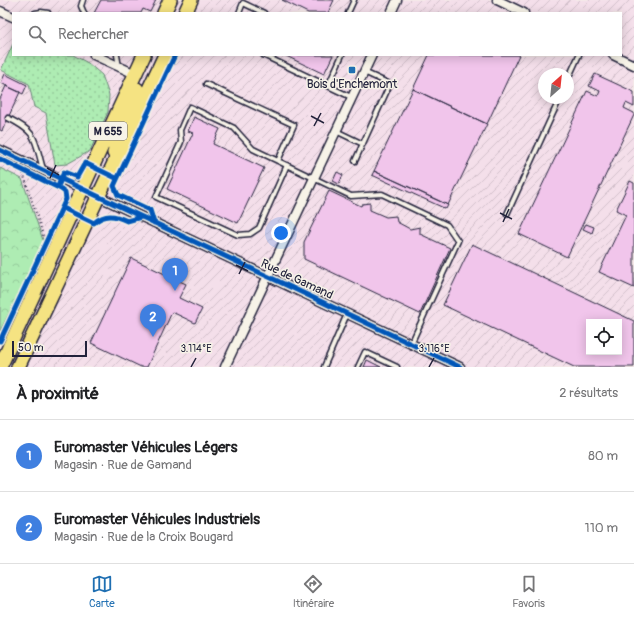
<!DOCTYPE html>
<html lang="fr">
<meta charset="utf-8">
<style>
body{margin:0;font-family:Pangolin,sans-serif;background:#f6f6f6;color:#202124}
.controls{position:absolute;right:12px;bottom:12px;display:grid;overflow:hidden;border-radius:0px;box-shadow:0 2px 10px #0003}
.controls button{width:36px;height:36px;display:grid;place-items:center;padding:0;border:0;border-bottom:1px solid #e0e0e0;background:#fff;color:#202124;font:20px sans-serif}
.compass{position:absolute;left:538px;top:68px;width:36px;height:36px;border-radius:50%;background:#fff;box-shadow:0 2px 10px #0003;rotate:27deg}
.scale{position:absolute;left:12px;bottom:10px;width:75px;box-sizing:border-box;padding-left:4px;border:2px solid #22223b;border-top:0;font-size:11px;line-height:14px;white-space:nowrap;color:#22223b;-webkit-text-stroke:3px #f7f3e8;paint-order:stroke}
.you{position:absolute;left:281px;top:233px;width:14px;height:14px;margin:-10px;border:3px solid #fff;border-radius:50%;background:#1a73e8;box-shadow:0 0 0 6px #1a73e833}
.badge{display:grid;place-items:center;width:26px;height:26px;border-radius:50%;background:#1f6fb2;color:#fff;font-size:13px;font-weight:700}
.pin{position:absolute;translate:-50% -33px;filter:drop-shadow(0 1px 2px #0008)}
.pin::after{content:'';position:absolute;top:21px;width:14px;height:12px;background:inherit;clip-path:polygon(0 0,100% 0,50% 100%)}
.list{margin:0;padding:0;list-style:none}
h2{display:flex;justify-content:space-between;align-items:center;height:52px;margin:0;padding:0 16px;font-size:17px}
h2 small{font-size:13px;font-weight:400;color:#757577}
.list li{display:grid;grid-template-columns:26px 1fr auto;gap:12px;align-items:center;box-sizing:border-box;height:72px;padding:0 16px;border-top:1px solid #e0e0e0}
.list b{display:block;font-size:15px;white-space:nowrap}
.list p{margin:0;font-size:13px;white-space:nowrap;color:#757577}
.list em{font-size:13px;font-style:normal;color:#757577}
.icon{flex:none;width:22px;height:22px;fill:none;stroke:currentColor;stroke-width:2;stroke-linecap:round;stroke-linejoin:round}
.map{position:relative;flex:none;width:634px;height:367px;overflow:hidden}
.search{position:absolute;background:#fff;box-shadow:0 2px 10px #0003;left:12px;right:12px;top:12px;height:44px;display:flex;align-items:center;gap:10px;box-sizing:border-box;padding:0 14px;border-radius:0px;color:#757577;font-size:15px}
.sheet{height:196px;background:#fff}
nav{display:flex;justify-content:space-around;align-items:center;box-sizing:border-box;height:56px;border-top:1px solid #e0e0e0;background:#fff;font-size:11px;color:#757577}
nav a{display:grid;justify-items:center;gap:2px}
nav .on{color:#1f6fb2}
.map>svg:first-child{display:block}
</style>
<div class="map">
<svg width="634" height="367" viewBox="0 0 634 367">
<defs>
<pattern id="industrial-furrows" width="10" height="10" patternUnits="userSpaceOnUse"><rect width="10" height="10" fill="#f4dfea"/><path d="M-1 1l2-2M0 10L10 0M9 11l2-2" fill="none" stroke="#d1bfca"/></pattern>
<pattern id="grass-dots" width="8" height="8" patternUnits="userSpaceOnUse"><rect width="8" height="8" fill="#aeecb3"/><path d="M2 2h.1M6 6h.1" fill="none" stroke="#95ca9b" stroke-width="1.8" stroke-linecap="round"/></pattern>
<pattern id="forest-crowns" width="20" height="18" patternUnits="userSpaceOnUse"><rect width="20" height="18" fill="#aeecb3"/><path d="M2 6a3 3 0 1 1 6 0M12 15a3 3 0 1 1 6 0" fill="none" stroke="#95ca9b"/></pattern>
</defs>
<rect width="100%" height="100%" fill="#f6eae9"/>
<filter id="ink" filterUnits="userSpaceOnUse"><feTurbulence type="fractalNoise" baseFrequency=".025" numOctaves="2"/><feDisplacementMap in="SourceGraphic" scale="8" xChannelSelector="R" yChannelSelector="G"/><feConvolveMatrix kernelMatrix="1 2 1 2 8 2 1 2 1" color-interpolation-filters="sRGB"/></filter>
<g filter="url(#ink)">
<path fill="url(#industrial-furrows)" fill-rule="evenodd" d="M0 0H634V367H0V331L44 243 22 179 0 168ZM13 13H621V55H13ZM544 74H568V98H544ZM589 322H619V352H589Z"/>
<path fill="url(#grass-dots)" stroke="#688777" d="M13 44V55H73L88 63 102 75 109 95 108 112 90 151 67 164 55 165 46 113 34 107 29 84 1 70Z"/>
<path fill="url(#forest-crowns)" stroke="#688777" d="M0 168 22 179 44 243 0 331Z"/>
<path fill="#f1c5eb" stroke="#22223b" fill-rule="evenodd" d="M101 0H156L150 12 143 9 141 13H94Z
M282 0H334L328 13H308Z
M284 55H333L324 74Z
M429 55H519L487 124 413 89Z
M5 74 27 85 23 94 1 83Z
M595 74 634 92V107L626 103 624 108 634 113V115L567 257 519 234 587 91 598 96 600 91 589 86Z
M6 86 20 92 2 131 0 130V99Z
M413 89 487 124 448 205 374 171Z
M194 117 220 129 213 144 264 168 238 223 167 189 193 133 188 131Z
M374 171 448 205 446 209 372 175Z
M337 172 343 175 339 184 333 181Z
M630 181 634 183V288L599 272 626 215 616 210Z
M329 191 361 206 362 204 370 203V210L386 217 396 216 397 222 410 229 420 227V234L450 248 420 314 304 259V242Z
M586 224 594 227 592 233 583 229Z
M472 244 634 321V367H574L443 305ZM589 322H619V352H589Z
M131 258 186 284 179 298 202 309 195 323 172 312 147 367H141L91 343Z
M367 360 381 367H364Z"/>
<g fill="none" stroke-linecap="round" stroke-linejoin="round">
<defs>
<path id="lane" d="M83 0 81 6 84 13
M35 13 41 12 48 13
M239 13 243 3 264 13
M348 13 354 0
M117 55 119 67
M263 55 351 97
M568 79 579 55
M206 84 294 125 278 161
M328 86 342 55
M8 118C38 133 34 138 43 169
M336 131 363 144
M355 161 390 84 364 72
M287 165 259 228 250 234 238 235 156 197 181 142 180 130 190 107 234 128 253 149 351 196 382 194 447 225 458 241 411 344
M507 214 560 98
M324 367 347 314
M358 367 365 352 397 367"/>
<path id="street" d="M497 0 524 13
M0 11 13 17
M391 13 397 0
M94 55 135 74
M613 55 634 65
M0 150 460 367
M225 367 372 55"/>
<path id="primary" d="M164 13 170 0
M185 13 191 0
M114 153 118 134 137 89
M0 367 144 55
M18 367 165 55"/>
</defs>
<use href="#lane" stroke="#22223b" stroke-width="7"/>
<use href="#street" stroke="#22223b" stroke-width="11"/>
<use href="#primary" stroke="#22223b" stroke-width="16"/>
<path stroke="#22223b" stroke-width="2" stroke-dasharray="1 3" stroke-linecap="butt" d="M22 170 45 241"/>
<use href="#lane" stroke="#f7f3e8" stroke-width="4"/>
<use href="#street" stroke="#f7f3e8" stroke-width="8"/>
<use href="#primary" stroke="#f5e382" stroke-width="13"/>
<defs>
<path id="cycleway" d="M0 150 460 367
M0 159 61 189 65 192 66 199 0 341
M59 184 64 172 77 177 85 163 116 178
M63 208 94 223C105 213 115 215 127 221L141 217
M154 223 150 210 118 195 114 186 175 55"/>
</defs>
<use href="#cycleway" stroke="#f7f3e8" stroke-width="8"/>
<use href="#cycleway" stroke="#0057b8" stroke-width="5"/>
</g>
</g>
<path fill="none" stroke="#22223b" stroke-width="1.5" d="M311 116 324 123M314 126 321 113M47 168 59 175M50 178 56 165M500 213 512 219M503 222 509 209M236 265 248 271M239 274 245 262M191 367 196 358M429 367 434 358"/>
<rect fill="#1f6fb2" stroke="#f7f3e8" stroke-width="1.5" x="348" y="66" width="8" height="8" rx="2"/>
<g text-anchor="middle" stroke-width="3" stroke-linejoin="round" paint-order="stroke">
<rect fill="#f7f3e8" stroke="#62616f" stroke-width="1" x="89" y="122" width="38" height="18" rx="3"/>
<g font-size="11" font-weight="bold" fill="#22223b">
<text x="108" y="135">M 655</text>
</g>
<g font-size="12" fill="#22223b" stroke="#f7f3e8">
<text x="352" y="88">Bois d'Enchemont</text>
</g>
<g font-size="12" fill="#22223b" stroke="#f7f3e8">
<text transform="translate(297 279) rotate(25)" y="4">Rue de Gamand</text>
</g>
</g>
<g font-size="10" text-anchor="middle" fill="#22223b" stroke="#f7f3e8" stroke-width="3" stroke-linejoin="round" paint-order="stroke">
<text x="196" y="352">3.114°E</text>
<text x="434" y="352">3.116°E</text>
</g>
</svg>
<div class="controls">
<button><svg class="icon" aria-label="locate" viewBox="0 0 24 24"><circle cx="12" cy="12" r="6"/><path d="M12 2v4M12 18v4M2 12h4M18 12h4"/></svg></button>
</div>
<svg class="compass" viewBox="-18 -18 36 36"><path d="M0-13l5 13h-10z" fill="#e53935"/><path d="M0 13l5-13h-10z" fill="#757577"/></svg>
<div class="scale">50 m</div>
<div class="you"></div>
<div class="pin badge" style="left:175px;top:291px;background:#3f7fe0">1</div>
<div class="pin badge" style="left:153px;top:337px;background:#3f7fe0">2</div>
<div class="search"><svg class="icon" aria-label="search" viewBox="0 0 24 24"><circle cx="10" cy="10" r="6"/><path d="M15 15l6 6"/></svg>Rechercher</div>
</div>
<section class="sheet">
<h2>À proximité<small>2 résultats</small></h2>
<ul class="list">
<li><span class="badge" style="background:#3f7fe0">1</span><div><b>Euromaster Véhicules Légers</b><p>Magasin · Rue de Gamand</p></div><em>80 m</em></li>
<li><span class="badge" style="background:#3f7fe0">2</span><div><b>Euromaster Véhicules Industriels</b><p>Magasin · Rue de la Croix Bougard</p></div><em>110 m</em></li>
</ul>
</section>
<nav>
<a class="on"><svg class="icon" aria-label="map" viewBox="0 0 24 24"><path d="M3 6l6-2 6 2 6-2v14l-6 2-6-2-6 2zM9 4v14M15 6v14"/></svg>Carte</a>
<a><svg class="icon" aria-label="directions" viewBox="0 0 24 24"><path d="M12 3l9 9-9 9-9-9zM9 14v-3h6M13 9l2 2-2 2"/></svg>Itinéraire</a>
<a><svg class="icon" aria-label="saved" viewBox="0 0 24 24"><path d="M7 4h10v16l-5-4-5 4z"/></svg>Favoris</a>
</nav>
